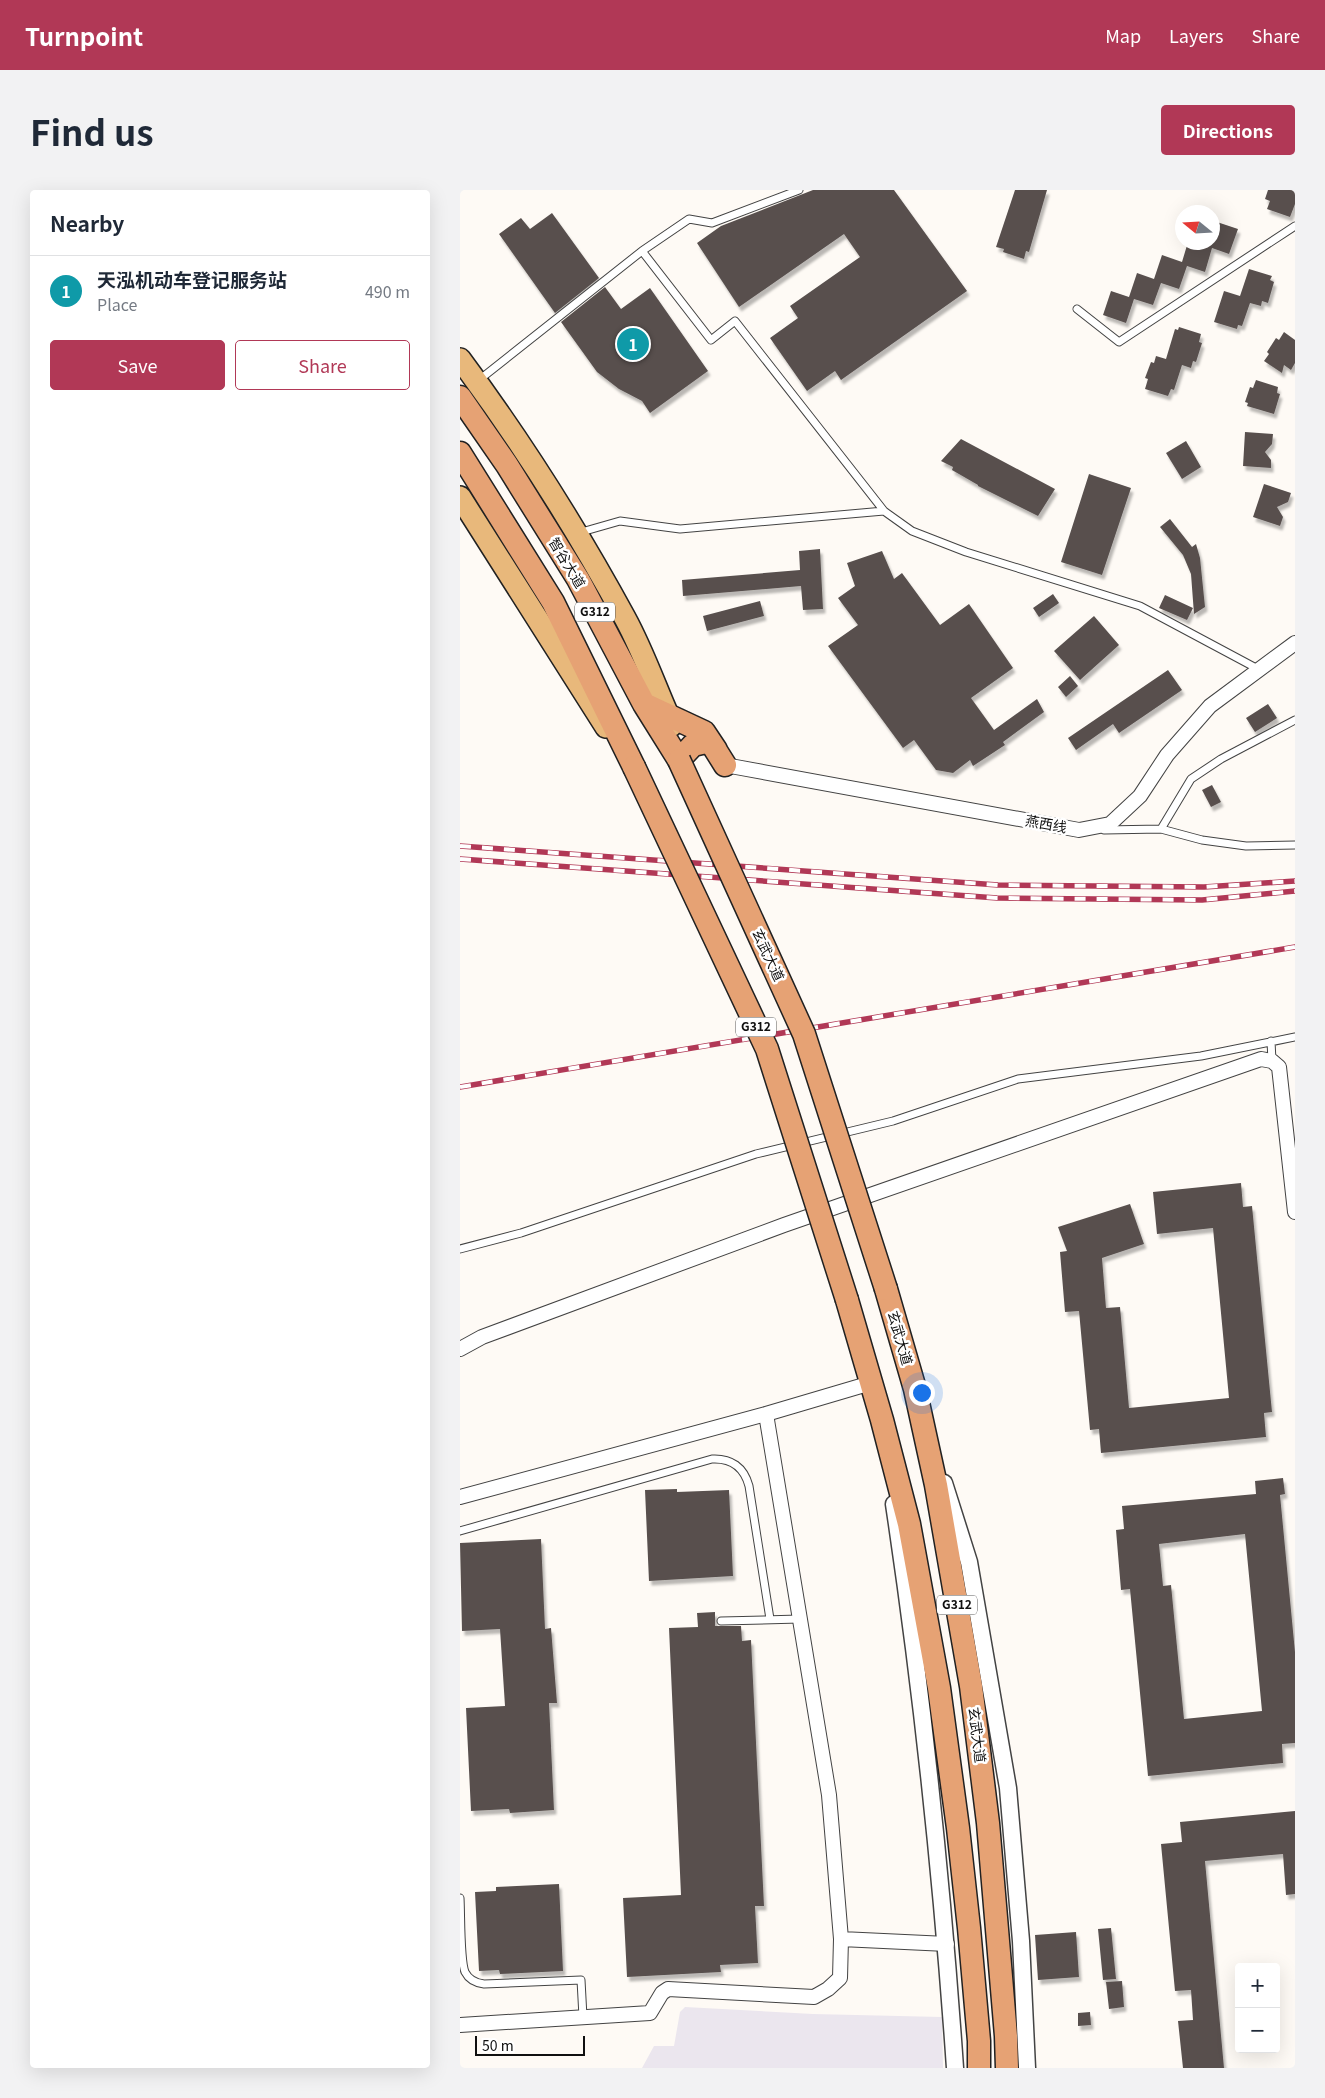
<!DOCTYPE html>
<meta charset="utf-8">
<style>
body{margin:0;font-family:Georgia,"Noto Sans SC",serif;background:#f2f2f3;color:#1f2937}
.controls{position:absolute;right:15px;bottom:15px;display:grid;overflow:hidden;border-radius:5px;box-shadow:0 5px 20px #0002}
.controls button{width:45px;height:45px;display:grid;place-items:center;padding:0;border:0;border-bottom:1px solid #e0e1e3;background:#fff;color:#1f2937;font:25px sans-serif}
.compass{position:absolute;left:715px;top:15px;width:45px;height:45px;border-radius:50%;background:#fff;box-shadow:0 5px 20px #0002;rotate:288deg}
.scale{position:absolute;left:15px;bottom:12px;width:110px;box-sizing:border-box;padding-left:5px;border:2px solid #101010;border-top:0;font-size:14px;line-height:18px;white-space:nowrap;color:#101010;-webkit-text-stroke:4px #fff;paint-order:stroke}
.you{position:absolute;left:461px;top:1202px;width:18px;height:18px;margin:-12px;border:4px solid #fff;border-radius:50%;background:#1a73e8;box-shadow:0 0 0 8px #1a73e833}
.badge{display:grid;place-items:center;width:32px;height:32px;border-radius:50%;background:#b13856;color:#fff;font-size:16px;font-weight:700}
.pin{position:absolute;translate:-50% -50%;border:2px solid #fff;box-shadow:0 1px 5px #0006}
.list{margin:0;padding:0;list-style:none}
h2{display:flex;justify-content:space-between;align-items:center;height:65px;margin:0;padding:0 20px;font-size:21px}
h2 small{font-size:16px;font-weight:400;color:#747a83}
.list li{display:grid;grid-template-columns:32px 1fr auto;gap:15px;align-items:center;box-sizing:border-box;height:70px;padding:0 20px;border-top:1px solid #e0e1e3}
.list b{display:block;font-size:19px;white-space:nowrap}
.list p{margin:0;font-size:16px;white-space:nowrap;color:#747a83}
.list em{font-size:16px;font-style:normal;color:#747a83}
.actions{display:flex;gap:10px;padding:15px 20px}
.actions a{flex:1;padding:11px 0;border:1px solid #b13856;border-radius:5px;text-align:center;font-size:18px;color:#b13856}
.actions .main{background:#b13856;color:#fff}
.map{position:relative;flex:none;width:835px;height:1878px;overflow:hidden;border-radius:5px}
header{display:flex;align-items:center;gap:30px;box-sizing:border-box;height:70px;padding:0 25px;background:#b13856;color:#fff}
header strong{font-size:24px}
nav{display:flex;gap:28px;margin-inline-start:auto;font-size:18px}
.intro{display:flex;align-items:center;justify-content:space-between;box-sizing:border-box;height:120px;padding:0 30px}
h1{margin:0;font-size:35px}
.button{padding:12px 22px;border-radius:5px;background:#b13856;color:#fff;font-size:18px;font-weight:700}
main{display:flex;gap:30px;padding:0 30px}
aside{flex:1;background:#fff;border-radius:5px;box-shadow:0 5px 20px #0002}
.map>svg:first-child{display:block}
</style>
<header>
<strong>Turnpoint</strong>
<nav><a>Map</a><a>Layers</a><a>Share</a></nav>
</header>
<div class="intro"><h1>Find us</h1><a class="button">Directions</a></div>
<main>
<aside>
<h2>Nearby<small></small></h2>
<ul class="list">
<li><span class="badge" style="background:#0f9aa8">1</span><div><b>天泓机动车登记服务站</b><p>Place</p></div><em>490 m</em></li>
</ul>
<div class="actions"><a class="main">Save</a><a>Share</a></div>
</aside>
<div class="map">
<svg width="835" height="1878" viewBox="0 0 835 1878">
<defs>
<filter id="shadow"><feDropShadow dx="2.5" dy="4.5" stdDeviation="1" flood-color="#0004"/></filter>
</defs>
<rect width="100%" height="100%" fill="#fefaf5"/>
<path fill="#ebe6ee" d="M225 1817 353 1824 482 1827 483 1878H182L194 1856H214L220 1822Z"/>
<path fill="#58504e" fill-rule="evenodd" filter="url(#shadow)" d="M353 0H434L507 101 381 190 375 181 347 201 310 148 338 128 330 116 400 67 384 44 279 117 237 53 261 36Z
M555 0H587L569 62 566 61 564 69 543 62 544 59 536 57Z
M808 0H835V14L830 27 807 19 810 11 805 9Z
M92 23 139 88 95 123 39 44 61 28 70 39Z
M757 32 778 39 769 64 752 58 745 82 727 76 719 99 701 93 693 115 674 109 666 133 643 125 651 101 669 107 677 83 694 89 702 65 722 72 728 52H752V43Z
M789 79 812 86 810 90 814 92 808 113 802 111 801 116 790 113 782 136 778 135 777 139 754 132 764 101 780 106Z
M145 97 161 119 190 98 248 181 190 223 182 211 159 199 137 182 101 132Z
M719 137 741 144 739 152 742 153 736 172 733 171 731 178 722 175 714 200 711 199 708 206 685 199 688 189 685 188 691 172 694 173 696 166 706 169 715 139 718 140Z
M824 142 835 150V173L831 180 824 175 822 183 804 171 809 164 807 162 816 148 819 150Z
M796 190 818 197 817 203 820 204 814 224 787 216 788 213 785 212 790 197 793 198Z
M785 242 813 244 812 254 805 262 811 270V278L783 276Z
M501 249 595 299 578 326 518 296V295L492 280 493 277 481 271Z
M726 251 741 277 722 289 706 263Z
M629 284 671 298 642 385 601 372Z
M804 294 831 303 828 312 817 317 823 327 820 336 793 327Z
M710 329 732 357 736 354 740 368 745 417 734 424 731 384 723 365 700 337Z
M360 359 363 419 343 420 341 396 223 406 222 390 340 380 339 361Z
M422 361 434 389 442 383 480 435 509 414 553 478 511 508 534 540 577 509 584 522 543 552 545 555 513 576 510 570 493 583 476 580 454 550 443 558 368 456 398 435 378 408 395 396 387 373Z
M593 404 599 413 579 427 573 418Z
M705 405 733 418 727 430 699 418Z
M300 411 304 426 247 441 243 426Z
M634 426 659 455 620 490 594 461Z
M708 480 722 500 659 543 653 534 616 560 608 548Z
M610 486 618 496 606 507 598 497Z
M808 514 817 528 795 542 786 528Z
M752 595 761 612 751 617 742 600Z
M781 993 783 1017 792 1016 812 1222 804 1223 806 1247 641 1263 639 1239 630 1240 619 1121 605 1122 600 1062 607 1061 598 1037 670 1014 684 1054 642 1068 646 1118 660 1117 669 1218 769 1208 753 1038 697 1044 693 1002Z
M823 1288 825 1304 820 1305 835 1462V1553L822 1554 823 1573 688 1586 670 1399 661 1400 656 1340 664 1339 662 1316 796 1304 795 1291ZM785 1344 802 1521 724 1529 711 1395 703 1396 699 1354Z
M217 1299V1302L269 1300 273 1386 189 1391 185 1300Z
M81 1349 85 1439 91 1438 97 1513H89L94 1620 50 1623 49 1619 11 1621 6 1518 45 1516 40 1439 2 1441 0 1353Z
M255 1422V1436H281L282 1451 291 1450 304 1716H295L298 1773 260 1775 261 1782 167 1787 163 1708 221 1705 209 1438 238 1437 237 1423Z
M835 1621V1704L826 1705 823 1664 745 1671 764 1878H723L718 1831 733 1830 731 1800 715 1801 701 1654 722 1652 720 1632Z
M99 1694 103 1781 40 1784 39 1780 19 1781 15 1702 36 1701V1697Z
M651 1738 656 1789 643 1790 638 1739Z
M616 1742 619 1787 578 1790 575 1745Z
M662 1791 664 1817 649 1819 646 1792Z
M630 1822 631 1835 618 1836V1823Z"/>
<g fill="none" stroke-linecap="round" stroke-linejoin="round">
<defs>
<path id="service" d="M182 61 229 29 252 33 339 0
M617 119 659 152 835 36
M19 190 182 61 251 150 275 131 424 321
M118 343 160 331 220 339 424 321 452 341 506 362 680 416 798 479
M701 639 731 589 761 569 835 530
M644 640 701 639 742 650 786 656 835 655
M811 851 812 871
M0 1059 61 1043 296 964 433 931 558 889 741 866 835 847
M0 1341 252 1269C271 1268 284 1277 289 1296L310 1429
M261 1431 340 1429
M0 1708C1 1724 0 1770 5 1782 9 1790 16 1793 24 1794L121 1790 123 1827"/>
<path id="minor" d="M265 575 619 640 650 634 680 606 707 565 750 516 835 453
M0 1159 22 1147 324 1035 801 869 812 871 819 877 835 1022
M0 1307 306 1224 411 1193
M381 1749 487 1754
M0 1835 190 1823 202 1803 208 1799 354 1807 368 1799 380 1788 381 1749 369 1605 306 1224"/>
<path id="tertiary" d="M484 1293 509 1372 548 1598 561 1751 567 1878
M434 1314C462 1501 482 1689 495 1878"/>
<path id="primary" d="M0 169C61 251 116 338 165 428 182 459 194 493 208 525L211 536
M0 307 146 537"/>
<path id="trunk" d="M0 207 47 275 118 389 184 514 219 570 233 555 250 551 265 575
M0 263 93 412 174 577
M184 514 244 542 256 560
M426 1099 455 1199 476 1295 511 1496 528 1633 546 1846 547 1878
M387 1110 422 1230 449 1334 479 1498 498 1638 509 1738 519 1851V1878"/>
</defs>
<use href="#service" stroke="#434343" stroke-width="9"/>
<use href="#minor" stroke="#434343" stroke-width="16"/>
<use href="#tertiary" stroke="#434343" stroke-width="19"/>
<use href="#primary" stroke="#212121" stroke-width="24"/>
<use href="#trunk" stroke="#212121" stroke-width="25"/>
<use href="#service" stroke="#fff" stroke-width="7"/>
<use href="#minor" stroke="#fff" stroke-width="14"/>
<use href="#tertiary" stroke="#fff" stroke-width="16"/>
<use href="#primary" stroke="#e8b87b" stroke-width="21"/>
<use href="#trunk" stroke="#e6a274" stroke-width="22"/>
<defs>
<path id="rail" d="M0 656 538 695 744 697 835 691
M0 669 537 708 742 710 835 701
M0 897 835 757"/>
</defs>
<use href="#rail" stroke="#b13856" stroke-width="5.5"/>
<use href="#rail" stroke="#fff" stroke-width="4" stroke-dasharray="11" stroke-linecap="butt"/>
<defs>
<path id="trunk-bridge" d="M219 570 344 844 426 1099
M174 577 307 859 387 1110"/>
</defs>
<use href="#trunk-bridge" stroke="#212121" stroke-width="25" stroke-linecap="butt"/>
<use href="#trunk-bridge" stroke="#e6a274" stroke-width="22"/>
</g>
<g text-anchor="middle" stroke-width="5" stroke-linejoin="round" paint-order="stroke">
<g fill="#fff" stroke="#585858" stroke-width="1">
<rect x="115" y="412.5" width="40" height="19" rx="4"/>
<rect x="276" y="827.5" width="40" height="19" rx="4"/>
<rect x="477" y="1405.5" width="40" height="19" rx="4"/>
</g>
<g font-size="12" font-weight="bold" fill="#101010">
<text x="135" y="426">G312</text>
<text x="296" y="841">G312</text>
<text x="497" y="1419">G312</text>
</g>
<g font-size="14" fill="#101010" stroke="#fff">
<text transform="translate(107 373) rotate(59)" y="5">智谷大道</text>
<text transform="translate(586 634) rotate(10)" y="5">燕西线</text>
<text transform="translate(308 765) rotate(65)" y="5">玄武大道</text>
<text transform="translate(440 1148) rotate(74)" y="5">玄武大道</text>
<text transform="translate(517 1545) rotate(83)" y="5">玄武大道</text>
</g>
</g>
</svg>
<div class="controls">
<button>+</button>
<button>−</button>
</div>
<svg class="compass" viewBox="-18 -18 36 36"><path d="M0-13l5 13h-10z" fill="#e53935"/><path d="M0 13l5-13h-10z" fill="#747a83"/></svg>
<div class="scale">50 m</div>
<div class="you"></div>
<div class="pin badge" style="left:173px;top:154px;background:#0f9aa8">1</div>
</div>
</main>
